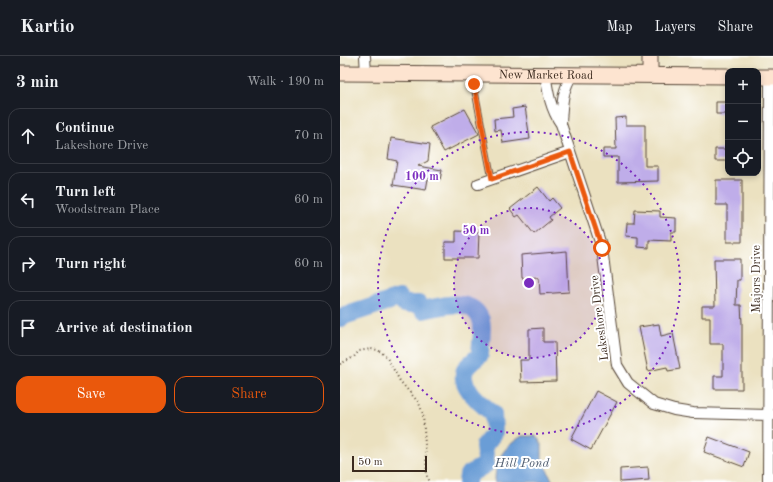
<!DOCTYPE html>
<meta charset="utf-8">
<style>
body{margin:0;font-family:"Old Standard TT",serif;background:#242831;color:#f1f3f6}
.controls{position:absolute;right:12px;top:12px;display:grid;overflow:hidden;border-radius:8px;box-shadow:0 2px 6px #0003}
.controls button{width:36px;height:36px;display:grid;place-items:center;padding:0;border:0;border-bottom:1px solid #363941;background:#171b24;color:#f1f3f6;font:20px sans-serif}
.scale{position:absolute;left:12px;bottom:10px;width:75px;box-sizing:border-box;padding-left:4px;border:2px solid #3b2a1e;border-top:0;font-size:11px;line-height:14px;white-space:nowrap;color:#3b2a1e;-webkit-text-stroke:3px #fff;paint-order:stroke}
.stop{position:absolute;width:12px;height:12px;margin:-9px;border:3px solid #ea580c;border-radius:50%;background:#fff}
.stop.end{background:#ea580c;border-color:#fff;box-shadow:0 1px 4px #0008}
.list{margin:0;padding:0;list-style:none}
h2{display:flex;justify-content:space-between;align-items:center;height:52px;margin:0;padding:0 16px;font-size:17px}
h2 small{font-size:13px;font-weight:400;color:#9ea1a6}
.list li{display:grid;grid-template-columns:26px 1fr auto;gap:12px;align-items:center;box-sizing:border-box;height:56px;margin:0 8px 8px;padding:0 8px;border:1px solid #363941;border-radius:12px}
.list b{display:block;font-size:15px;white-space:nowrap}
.list p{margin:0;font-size:13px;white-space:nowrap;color:#9ea1a6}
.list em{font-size:13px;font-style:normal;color:#9ea1a6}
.actions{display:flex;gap:8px;padding:12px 16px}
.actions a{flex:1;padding:9px 0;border:1px solid #ea580c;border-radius:12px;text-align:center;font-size:14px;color:#ea580c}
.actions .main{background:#ea580c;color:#fff}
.icon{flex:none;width:22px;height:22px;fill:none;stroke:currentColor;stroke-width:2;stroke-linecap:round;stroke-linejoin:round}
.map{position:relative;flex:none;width:433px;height:426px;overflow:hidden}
header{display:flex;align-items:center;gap:24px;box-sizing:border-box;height:56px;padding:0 20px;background:#171b24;border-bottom:1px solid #363941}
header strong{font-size:19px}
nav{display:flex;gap:22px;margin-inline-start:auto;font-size:14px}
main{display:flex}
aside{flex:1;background:#171b24}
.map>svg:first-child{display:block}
</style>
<header>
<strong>Kartio</strong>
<nav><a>Map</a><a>Layers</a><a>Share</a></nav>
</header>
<main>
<aside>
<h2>3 min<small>Walk · 190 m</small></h2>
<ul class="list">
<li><svg class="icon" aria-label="ahead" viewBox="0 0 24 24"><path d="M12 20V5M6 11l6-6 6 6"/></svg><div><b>Continue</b><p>Lakeshore Drive</p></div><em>70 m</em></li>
<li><svg class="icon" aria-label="left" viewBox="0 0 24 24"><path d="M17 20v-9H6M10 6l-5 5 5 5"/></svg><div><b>Turn left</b><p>Woodstream Place</p></div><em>60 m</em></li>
<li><svg class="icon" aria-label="right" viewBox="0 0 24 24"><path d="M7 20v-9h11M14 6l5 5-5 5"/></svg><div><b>Turn right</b></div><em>60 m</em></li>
<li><svg class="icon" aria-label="arrive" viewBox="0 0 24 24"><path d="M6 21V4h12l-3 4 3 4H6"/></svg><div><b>Arrive at destination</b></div></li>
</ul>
<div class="actions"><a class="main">Save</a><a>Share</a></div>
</aside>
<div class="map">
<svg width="433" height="426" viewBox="0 0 433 426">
<rect width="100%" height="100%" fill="#fff"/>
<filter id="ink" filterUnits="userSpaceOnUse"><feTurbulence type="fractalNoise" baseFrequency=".025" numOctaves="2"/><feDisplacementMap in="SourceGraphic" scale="8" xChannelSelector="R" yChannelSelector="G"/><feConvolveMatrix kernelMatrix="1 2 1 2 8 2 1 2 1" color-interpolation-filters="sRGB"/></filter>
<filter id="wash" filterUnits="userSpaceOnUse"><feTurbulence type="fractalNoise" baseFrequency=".012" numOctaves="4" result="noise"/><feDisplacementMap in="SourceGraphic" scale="16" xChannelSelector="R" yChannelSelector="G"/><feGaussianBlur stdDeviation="0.9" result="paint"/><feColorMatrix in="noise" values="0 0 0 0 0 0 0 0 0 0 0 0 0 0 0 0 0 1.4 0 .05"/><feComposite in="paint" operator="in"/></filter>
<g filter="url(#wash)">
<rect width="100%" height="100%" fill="#ebe1c0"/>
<path fill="#6b9dd6" stroke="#53647a" d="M182 380H196L202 388V403L213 426H155C155 403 163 392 182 380Z"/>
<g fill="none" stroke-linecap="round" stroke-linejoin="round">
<path stroke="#6b9dd6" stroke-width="18" d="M0 263 4 260 59 242 64 248H78L83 254C102 250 132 240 141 264 144 273 140 289 140 299 136 303 130 307 126 312 116 329 142 348 153 358L154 377 144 390 146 408 128 419 127 426"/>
</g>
<g id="blocks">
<path fill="#bfade9" d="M376 46H388V58H376Z
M185 51 190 83 163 87 161 74 155 75 154 63 173 61 172 53Z
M125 53 139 78 104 96 90 71Z
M286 61V69H305V110H318V125L278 126V101H263V93H276L275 62Z
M51 82 90 88 88 105 78 110 102 114 100 124 88 123 86 134 53 129 57 105 48 103Z
M375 93H388V105H375Z
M376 124H402V186H387V149H376Z
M198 131 209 145 212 142 220 152 209 161 211 164 194 178 179 159 176 161 170 153Z
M295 154 320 155V161L336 162V176H331V185L309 184V192L298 191V181L286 180 287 167H294Z
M116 175 139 176 138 202H105V186H116Z
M227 195 229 236 200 238 199 221 182 222 181 199Z
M374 203H400V224H397L396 249H401L402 267V333H374V320H383V288H370V261H362V250H375Z
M319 268 321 280 333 277 340 313 328 315 327 311 308 315 299 271Z
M203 272V286H215L216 325 181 326 180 304H189V273Z
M256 335 277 346 251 394 231 383Z
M369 381 409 396 404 411 364 396Z
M308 411 309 424 280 426V413Z"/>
</g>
</g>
<g filter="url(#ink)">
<use href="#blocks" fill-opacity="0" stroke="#554536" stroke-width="1"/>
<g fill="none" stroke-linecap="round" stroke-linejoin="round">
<defs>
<path id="lane" d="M132 20 152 123"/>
<path id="street" d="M25 0 26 18
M205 17C208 36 210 52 221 68L262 192 277 309 288 327 314 348 334 354 353 357 433 359
M221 68C222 50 222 33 233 18
M138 128 230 96
M428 426 430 21"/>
<g id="secondary">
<path d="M310 0V18"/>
<path id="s1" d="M0 17 388 20"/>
<path d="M418 21H433"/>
</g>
</defs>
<use href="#lane" stroke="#554536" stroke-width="7"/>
<use href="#street" stroke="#554536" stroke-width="12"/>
<use href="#secondary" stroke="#554536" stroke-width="17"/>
<path stroke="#554536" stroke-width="2" stroke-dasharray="1 3" stroke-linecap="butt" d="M0 308 14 301 19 295 31 293 38 294 46 300 60 325 79 347 83 358 87 420 90 426"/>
<use href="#lane" stroke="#fff" stroke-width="5"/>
<use href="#street" stroke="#fff" stroke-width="10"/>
<use href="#secondary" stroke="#fde4d0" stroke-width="15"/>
</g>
</g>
<g fill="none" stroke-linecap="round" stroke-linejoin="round" filter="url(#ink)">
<path stroke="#ea580c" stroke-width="5" d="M134 28 152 123 230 96 262 192"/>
</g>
<circle cx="189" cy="227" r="75" fill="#7b2cbf" fill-opacity=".12"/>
<g fill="none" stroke="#7b2cbf" stroke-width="2" stroke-dasharray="2 4">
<circle cx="189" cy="227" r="75"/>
<circle cx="189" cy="227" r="151"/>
</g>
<g text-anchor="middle" stroke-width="4" stroke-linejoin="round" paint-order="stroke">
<g font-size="12" fill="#3b2a1e" stroke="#fff">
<text dy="4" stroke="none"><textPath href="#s1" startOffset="206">New Market Road</textPath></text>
<text transform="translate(416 223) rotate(-90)" y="4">Majors Drive</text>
<text transform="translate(259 262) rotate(-97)" y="4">Lakeshore Drive</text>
</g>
<g font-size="13" font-style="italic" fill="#515e71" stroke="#fff">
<text x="182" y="411">Hill Pond</text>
</g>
</g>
<circle cx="189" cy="227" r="6" fill="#7b2cbf" stroke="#fff" stroke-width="2"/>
<g font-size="12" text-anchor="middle" font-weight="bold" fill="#7b2cbf" stroke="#fff" stroke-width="4" stroke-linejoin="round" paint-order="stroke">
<text x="82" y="124">100 m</text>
<text x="136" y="178">50 m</text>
</g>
</svg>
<div class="controls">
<button>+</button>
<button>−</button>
<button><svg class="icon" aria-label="locate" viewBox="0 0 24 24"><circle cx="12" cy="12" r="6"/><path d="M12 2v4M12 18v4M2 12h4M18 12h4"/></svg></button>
</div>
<div class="scale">50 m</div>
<div class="stop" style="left:262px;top:192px"></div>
<div class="stop end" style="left:134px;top:28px"></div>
</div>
</main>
